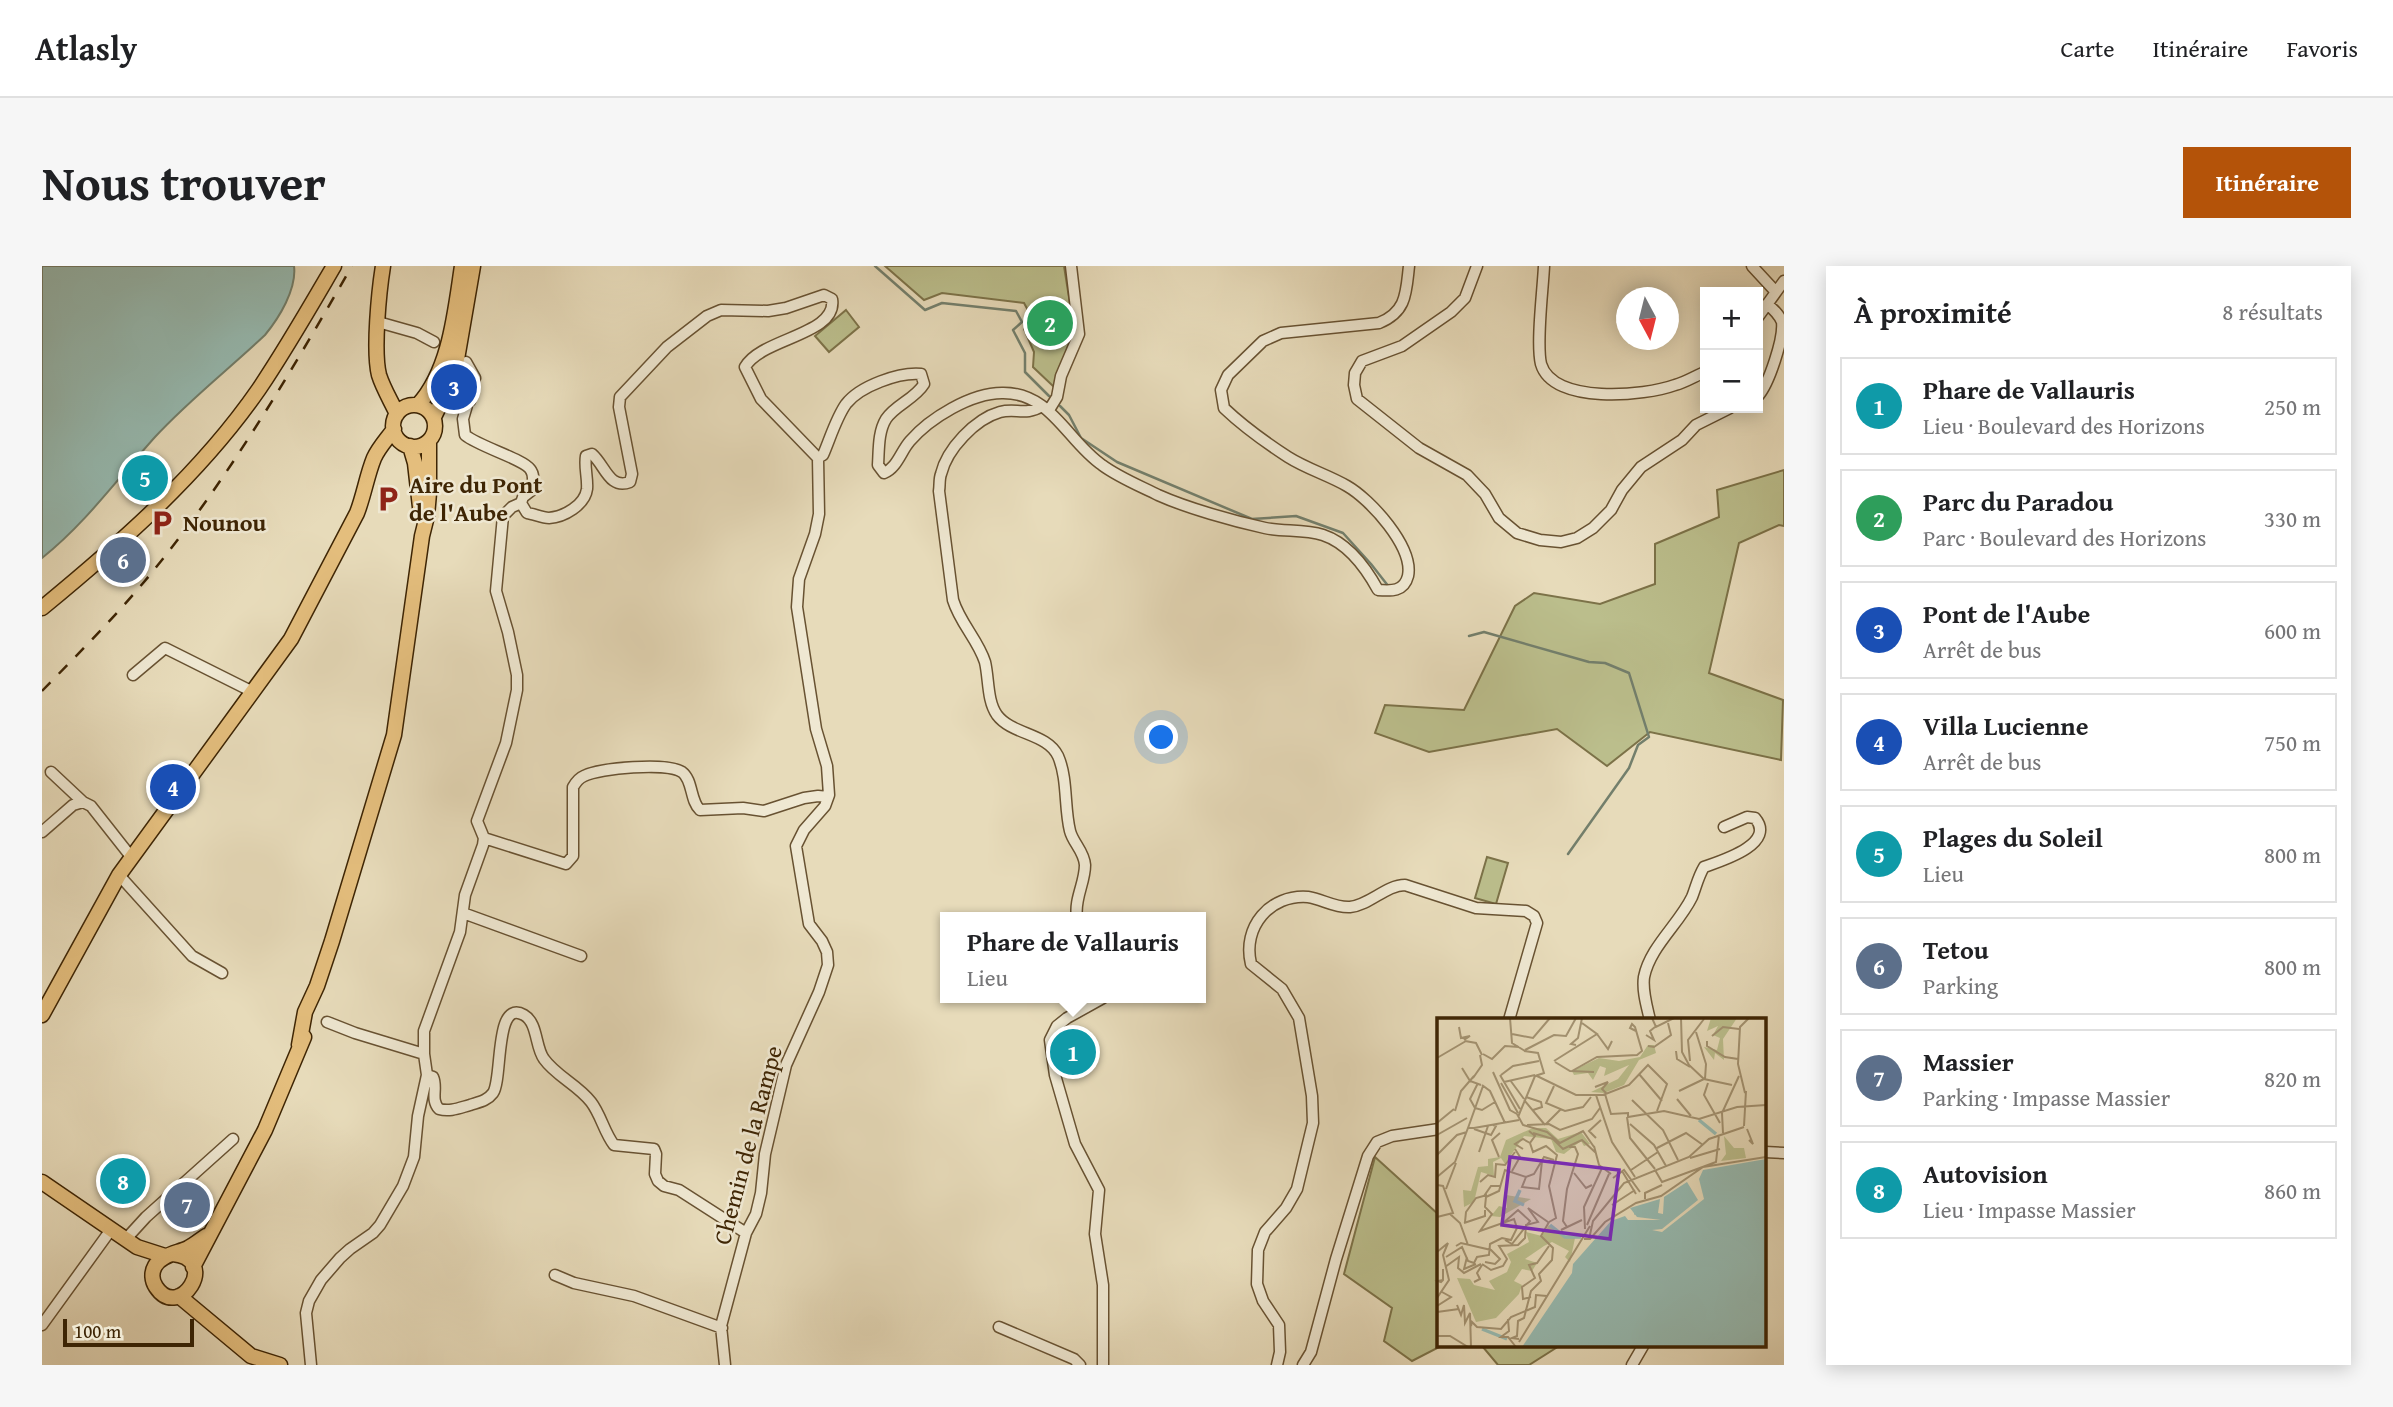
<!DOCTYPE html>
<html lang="fr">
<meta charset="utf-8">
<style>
body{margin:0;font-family:"Gentium Book Plus",serif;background:#f6f6f6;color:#202124}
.controls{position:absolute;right:21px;top:21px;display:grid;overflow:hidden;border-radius:0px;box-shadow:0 4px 18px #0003}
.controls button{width:63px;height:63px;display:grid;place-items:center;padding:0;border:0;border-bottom:2px solid #e0e0e0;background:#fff;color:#202124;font:35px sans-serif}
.compass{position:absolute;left:1574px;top:21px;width:63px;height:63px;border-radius:50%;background:#fff;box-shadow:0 4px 18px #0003;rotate:173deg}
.scale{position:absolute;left:21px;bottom:18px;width:131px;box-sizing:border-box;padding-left:7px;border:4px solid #3e2504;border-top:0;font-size:19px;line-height:24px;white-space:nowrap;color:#3e2504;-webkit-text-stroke:5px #efe8d2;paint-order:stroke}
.you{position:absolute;left:1120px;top:472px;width:24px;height:24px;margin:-18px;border:5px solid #fff;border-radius:50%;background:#1a73e8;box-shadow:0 0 0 10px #1a73e833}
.badge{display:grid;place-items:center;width:46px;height:46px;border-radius:50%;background:#b45309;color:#fff;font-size:23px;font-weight:700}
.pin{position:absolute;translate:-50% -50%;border:4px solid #fff;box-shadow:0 2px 7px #0006}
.popup{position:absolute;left:898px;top:646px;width:266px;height:91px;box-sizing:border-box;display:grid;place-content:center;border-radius:0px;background:#fff;filter:drop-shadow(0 2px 5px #0005);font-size:23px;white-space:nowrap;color:#757577}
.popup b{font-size:26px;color:#202124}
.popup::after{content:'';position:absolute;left:50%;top:100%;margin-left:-14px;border:14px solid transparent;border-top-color:#fff}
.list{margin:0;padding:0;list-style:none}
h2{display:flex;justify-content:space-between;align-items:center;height:91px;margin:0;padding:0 28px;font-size:30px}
h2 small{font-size:23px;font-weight:400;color:#757577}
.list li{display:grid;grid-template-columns:46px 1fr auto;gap:21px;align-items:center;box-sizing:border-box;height:98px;margin:0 14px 14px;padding:0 14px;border:2px solid #e0e0e0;border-radius:0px}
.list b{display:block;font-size:26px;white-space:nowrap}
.list p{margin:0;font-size:23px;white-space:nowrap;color:#757577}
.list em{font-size:23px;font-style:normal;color:#757577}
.map{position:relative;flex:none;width:1742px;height:1099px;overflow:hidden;border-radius:0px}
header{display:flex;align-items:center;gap:42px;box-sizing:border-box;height:98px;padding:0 35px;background:#fff;border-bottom:2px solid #e0e0e0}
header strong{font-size:33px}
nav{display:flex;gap:38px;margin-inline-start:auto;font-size:24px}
.intro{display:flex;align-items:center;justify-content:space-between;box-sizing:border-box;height:168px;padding:0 42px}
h1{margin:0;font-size:49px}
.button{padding:18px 32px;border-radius:0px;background:#b45309;color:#fff;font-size:24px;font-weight:700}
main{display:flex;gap:42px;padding:0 42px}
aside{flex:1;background:#fff;border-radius:0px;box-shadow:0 4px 18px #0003}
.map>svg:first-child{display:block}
</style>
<header>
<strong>Atlasly</strong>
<nav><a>Carte</a><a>Itinéraire</a><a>Favoris</a></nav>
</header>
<div class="intro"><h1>Nous trouver</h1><a class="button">Itinéraire</a></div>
<main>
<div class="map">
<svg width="1742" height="1099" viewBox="0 0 1742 1099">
<rect width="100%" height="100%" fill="#e7dbba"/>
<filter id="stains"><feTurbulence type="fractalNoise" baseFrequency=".00286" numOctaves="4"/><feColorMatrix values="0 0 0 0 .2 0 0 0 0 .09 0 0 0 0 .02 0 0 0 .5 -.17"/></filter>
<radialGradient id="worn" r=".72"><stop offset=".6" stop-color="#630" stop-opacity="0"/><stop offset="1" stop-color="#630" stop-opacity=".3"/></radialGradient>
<path fill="#bbbe8c" stroke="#7c7248" stroke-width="2" d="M843 0H1022L1032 63 1012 121 991 101 992 86 982 63 989 50 982 37 900 27 882 34Z
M804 44 817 61 787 86 773 70Z
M1742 204V260L1737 259 1697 277 1667 407 1741 434 1739 494 1608 466 1565 500 1515 463 1387 486 1333 467 1343 439 1422 444 1473 340 1492 327 1558 338 1613 318V278L1677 251 1675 224Z
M1445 591 1466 597 1454 638 1433 632Z
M1333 891 1397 949V1080H1517L1487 1099H1456L1441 1081H1397L1370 1095 1342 1075 1350 1042 1302 1008Z"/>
<path fill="#97bbb2" stroke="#737f6c" stroke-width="2" d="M0 0H252C255 23 237 52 223 69 187 103 146 135 113 171 76 212 44 257 0 292Z"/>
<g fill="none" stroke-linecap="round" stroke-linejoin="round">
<path stroke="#737f6c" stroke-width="2.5" d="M833 0 883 44 900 37 974 45 980 56 971 64 983 87V106L1007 130
M1018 140 1027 149 1039 172 1075 196 1210 253 1254 250 1301 267 1329 298 1347 321
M1427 370 1442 366 1547 396 1563 397 1587 407 1607 471 1596 479 1587 502 1526 588"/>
<defs>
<path id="minor" d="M1435 0 1423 32 1409 46 1360 80 1320 95 1313 107 1312 119 1315 133 1377 182 1425 209 1443 228 1457 252 1475 267 1498 274 1519 276 1535 272 1551 262 1569 244 1580 224 1599 201 1640 174 1654 159 1688 142
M1502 0C1501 23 1494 77 1499 98 1511 139 1603 130 1633 119 1644 116 1653 110 1663 106
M1710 0 1734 26
M1716 51 1742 15
M336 56 375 67 392 76
M424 96 433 112 421 153 423 169C438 181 481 193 488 203 493 209 491 217 490 224L481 231 479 237
M404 126 428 135
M1716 130C1727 118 1742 72 1740 56 1737 48 1731 43 1725 38
M1000 140C984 150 974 142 958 146 933 153 905 183 899 208 897 213 898 219 897 225L911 334C918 357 936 374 943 396 947 413 945 435 955 449 970 469 1005 467 1016 490 1026 513 1022 541 1028 565 1031 577 1042 585 1043 599 1043 617 1032 633 1035 651
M1007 144 1015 131 1019 110 1037 68 1029 0
M776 192 781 189C788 173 794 152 804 138 818 120 857 106 879 108L882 118C873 133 853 139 844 153 836 166 837 184 836 199L842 207C855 202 859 185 868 175 888 152 929 127 960 127 1009 126 1025 175 1060 199 1076 211 1098 220 1116 229 1145 242 1191 255 1223 262 1241 266 1262 263 1281 269 1305 277 1324 302 1336 324 1349 325 1362 326 1366 310 1372 281 1328 233 1305 220 1286 209 1265 203 1246 191 1223 176 1202 161 1182 142L1179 124 1186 109 1221 75 1239 67 1337 57C1365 46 1364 26 1367 0
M479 237 485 247C492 248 500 252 507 252 522 251 543 239 545 223 546 212 542 201 544 190L550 188C563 199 567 224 588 216L590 208 577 141 578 131 625 81 665 50 679 44 726 45 744 42 782 29 790 33C796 69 719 72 703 101L719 133 776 192
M91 409 123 382 211 426
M9 506 41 536 49 540 90 592
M0 566 31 539 41 536
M442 572 524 598 531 590V521C534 516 537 512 542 510 558 502 625 496 640 506 651 514 648 535 658 544L701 542 722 545 762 532 776 530 786 531
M77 609 150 690 180 707
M421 647 539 690
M1608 754C1605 741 1600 725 1602 711 1608 681 1637 658 1650 631 1654 621 1656 611 1662 601 1679 595 1735 578 1713 552L1705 551 1682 561
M285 756 313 767 382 788
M385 809 391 811C396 822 388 833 397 843 408 846 417 842 428 839 437 836 445 835 451 827 461 812 452 732 482 749 496 757 493 781 502 793 514 810 536 819 549 836 559 849 562 866 572 879L612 883 614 888 613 908 616 915 622 920 637 924 704 967
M1723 886 1742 887
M83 974 104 951 191 873
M513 1009 532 1017 592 1030 680 1062
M0 1059 68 965
M957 1061 1032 1093 1038 1099
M269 1099 264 1047 267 1035 279 1014 298 992 308 983 331 967 338 959 361 920 372 891 376 850 385 809 382 788V765L418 666 423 629 441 579 442 572 435 555 464 477 475 424V409L466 366 454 325 461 250 470 241 479 237
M683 1099 679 1060 704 967 714 948 719 927 723 888 744 799 777 726 786 699 785 686 780 675 767 658 754 580 762 564 783 540 787 529 785 500 774 463 755 341 757 313 773 268 777 248 776 192
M1061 1099V1019L1053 968 1057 924 1033 878 1013 809 1008 774 1015 760 1025 752 1061 732
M1235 1099 1238 1086 1237 1059 1221 1035 1215 1018 1216 984 1223 966 1244 942 1255 923 1271 857 1270 830 1257 752 1240 723 1209 698C1200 661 1228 628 1266 631 1280 633 1293 642 1308 641 1328 639 1344 619 1363 619L1434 642 1484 645 1492 650 1495 657 1467 754
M1261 1099 1269 1086 1294 993 1326 890 1335 876 1350 870 1397 863
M1590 1099 1601 1080"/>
<path id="major" d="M341 0C337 25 331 85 337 109 341 122 349 135 355 148
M376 139C408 104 413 46 420 0
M351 160a21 21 0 1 1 42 0a21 21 0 1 1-42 0Z
M392 151 404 126 415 93 431 0
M368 180 373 197 378 241
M0 342C79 277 159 207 217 123 244 83 268 41 292 0
M0 749 77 609 249 373 315 247C322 229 325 209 332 192 337 181 345 173 352 163
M257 779 263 746 275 720 290 675 352 469 380 270 385 250 387 227V175
M0 916 95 981 123 990
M131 988C179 993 137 1056 114 1021 110 1015 109 1007 113 1000 119 989 135 987 146 982 152 979 158 974 164 970
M151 1001 223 864 262 771
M137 1030 209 1090 238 1099"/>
</defs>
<use href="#minor" stroke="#685232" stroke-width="13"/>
<use href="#major" stroke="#3e2504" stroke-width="17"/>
<use href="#minor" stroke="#efe8d2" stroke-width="10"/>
<use href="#major" stroke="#e4be7d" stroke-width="14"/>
<path stroke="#3e2504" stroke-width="2.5" stroke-dasharray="12 12" stroke-linecap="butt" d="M0 425C35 389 70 354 102 316 183 219 247 109 310 0"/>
</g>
<defs>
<symbol id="parking-bare" viewBox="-9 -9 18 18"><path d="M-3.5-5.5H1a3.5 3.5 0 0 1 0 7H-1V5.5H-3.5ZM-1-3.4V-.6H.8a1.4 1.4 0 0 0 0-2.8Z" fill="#8f2418" stroke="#efe8d2" stroke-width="2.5" paint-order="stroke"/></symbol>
</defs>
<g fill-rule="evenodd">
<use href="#parking-bare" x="327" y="214" width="38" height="38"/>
<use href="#parking-bare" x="101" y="238" width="38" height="38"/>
</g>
<g text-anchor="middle" stroke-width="5" stroke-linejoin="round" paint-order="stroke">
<g font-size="24" font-weight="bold" fill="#3e2504" stroke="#efe8d2" text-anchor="start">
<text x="367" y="227">Aire du Pont<tspan x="367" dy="28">de l'Aube</tspan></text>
<text x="141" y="265">Nounou</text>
</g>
<g font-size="24" fill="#3e2504" stroke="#efe8d2">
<text transform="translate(706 879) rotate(-75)" y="8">Chemin de la Rampe</text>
</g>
</g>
<g transform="translate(1395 752)">
<rect width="329" height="329" fill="#e7dbba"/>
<path d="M274 0H300L286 21 287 42 278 35 277 42 267 29 280 32 283 20 276 17 281 8 270 13ZM211 27H217L219 35 202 42 187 67 167 75 154 74 181 61 192 47 167 58 169 50 163 48 156 62 151 55 137 57 135 53 162 40 182 43 203 39ZM96 110H109L121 121 144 114 153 126 147 128 144 123 127 136 119 134 114 121 87 118 68 146 64 140 56 144 57 158 44 154 37 184 27 189 26 172 34 173 41 149 51 148V141L63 139 69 122ZM287 118 297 130H307L309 140 284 143 289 136ZM69 177 94 181 63 199 54 198 62 188 70 190ZM112 207 124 217 138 220 133 244 128 239 132 233 115 224 107 228 88 241 100 245 95 253 85 251 77 263 85 267 82 276 59 300 39 304 20 260 33 261 37 267 58 272 52 263 70 254 74 244 70 236 92 224 89 214 105 218Z" fill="#bbbe8c"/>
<path d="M329 141V329H85L135 255 136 246 174 203 188 198 191 202H224L200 199 193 190 223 181 221 195 226 196 227 179 250 164 261 182 225 211 215 212 225 214 267 181 262 161 266 152Z" fill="#97bbb2"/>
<path fill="none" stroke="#97bbb2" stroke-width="3.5" d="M262 102 279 116M83 172 78 183 87 187M113 207 128 219H144M209 216 221 227 241 228 329 200M45 311 70 321M152 329 190 246 212 209 227 202 215 193 197 195M266 329 329 267"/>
<path fill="none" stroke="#a39271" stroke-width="2" d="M73 0 75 25 88 33M215 0 219 9 237 0M244 0 245 34 252 47 267 61 295 67M22 9 24 20 33 18 27 22M259 14 269 46 268 61M75 16 96 20 113 0M160 16 171 31 175 23M209 17 217 22 213 13 218 9M275 18 286 9 302 11M28 23 39 25 45 37M270 23V28L288 39 301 41M139 27 134 26 141 20 145 0M211 28 217 29 234 17 231 5M88 32 117 17 129 18 139 0M87 33 101 35 107 55 98 58M239 33 240 41 253 49M46 36 55 41 68 28 82 29M0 40 29 23M117 43 160 16 145 5M253 43 251 22 267 1M118 44 133 53 157 54M25 50 33 63 44 67M135 53 160 39 200 37 205 33 198 9 195 6 193 10 199 13M56 54 73 92 80 96M202 56 225 83M63 57 83 91M64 57 76 48 102 43M100 58 139 77H166L192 67 211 47 230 66 220 93M36 60 45 47 43 37M73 62 87 81M67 64 98 57M64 65 81 95M271 65 267 77 283 105M45 67 53 73 68 105M117 68 109 85 128 93 146 89 154 79M158 69 171 64 165 71 169 75M242 73 267 61M308 75 301 46 303 9 312 0M168 76 174 96 191 95V99L227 93 262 101 300 89 329 87M159 77 175 124 198 159M89 79 104 84 105 89 96 92M240 81 254 98M87 82 108 107M195 82 226 112 241 142M38 90 33 81 41 65M38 90 45 92 58 84M18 93 24 73 37 58M80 96 86 107 110 114 123 125 146 113 157 129M81 99 98 58M190 99 193 120 218 151M0 105 17 91M109 106 124 91M193 106 217 127 229 148M90 107 112 106 123 112 155 101 163 90M307 108 309 73M31 110 46 68M37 110 82 102M37 111 54 117 59 108 56 107M310 111 316 126 312 122M92 113 98 118 93 125 96 134 109 128 120 137 112 168 119 200 112 204M96 115 116 121 126 131 145 122 159 135M286 115 285 95 302 58M0 117 30 100M159 120 152 113 164 102M157 128 162 147 174 156M132 129H138L141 136 130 171 126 203 130 209 124 212 145 202M220 130 249 115 266 127M86 131 78 126 86 121 93 125M42 134 51 108M0 137 20 117 30 114M62 139 55 122 63 115M253 140 283 131M194 152 221 134M218 152 225 164 279 144 282 117M75 153 83 139 78 131M185 153 199 176M137 155 149 170 155 167M0 159 18 144 31 110H38M89 159 85 169 102 171 105 143M176 160 187 152 203 174M43 164 51 157 58 159 59 146 68 147 78 134M0 167 6 168 16 195 0 199M9 171 19 145M47 178 54 168H63M208 181V175L225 167M175 187 198 172M13 196 23 205 31 227M28 204 29 194 39 180 50 177M27 205 48 198V192M66 205 81 192 93 203 75 226 68 222M150 207 172 156M148 211 147 189 165 150M147 221H153L168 204 199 185 224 178 266 149 329 139M152 221 156 203 187 165 252 139 272 121 307 109M19 228 24 225 54 232 63 241 58 246 48 244M0 234 11 225 6 237 12 262 0 280M9 239 25 229 31 243 37 245 40 239 52 237 53 226 65 220 74 222 80 210 77 201 43 213 55 196 48 189 49 179 62 173 68 152 89 159 97 156 107 139 117 142M30 239 27 251 39 246M45 246 54 252 66 248 70 241 62 228 81 227 88 220 89 207 101 204 91 190 111 204M8 249 22 239 21 250 27 255 44 246M6 251V262L1 263 4 264 6 262M37 264 43 261 40 255 45 247M94 279 86 281 85 269 98 260 92 247 100 245 112 228M20 287 24 297 27 287 28 305 33 295 34 329M0 288 14 279 5 274M0 294 22 291M71 301 72 313 64 319H71L79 329M34 308 35 304 40 309 64 311 74 299 98 289 99 277 110 278M0 318H13L31 329M82 321 75 320 80 318 81 303 87 300 94 273 104 263 102 256 115 242 116 230 104 218 112 204M82 324 153 208"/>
<path fill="#7b2cbf" fill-opacity="0.15" stroke="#7b2cbf" stroke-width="3.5" d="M73 139 182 152 173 221 65 207Z"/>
<rect width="329" height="329" fill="none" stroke="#3e2504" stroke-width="3.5"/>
</g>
<rect width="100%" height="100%" filter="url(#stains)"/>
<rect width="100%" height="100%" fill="url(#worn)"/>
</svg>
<div class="controls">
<button>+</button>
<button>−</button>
</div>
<svg class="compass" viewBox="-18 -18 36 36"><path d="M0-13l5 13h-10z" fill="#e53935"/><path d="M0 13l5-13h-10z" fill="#757577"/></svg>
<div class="scale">100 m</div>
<div class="you"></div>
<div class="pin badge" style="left:1031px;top:786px;background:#0f9aa8">1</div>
<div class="popup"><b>Phare de Vallauris</b>Lieu</div>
<div class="pin badge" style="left:1008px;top:57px;background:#2e9e5b">2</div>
<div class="pin badge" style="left:412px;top:121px;background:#1a4fb4">3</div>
<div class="pin badge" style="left:131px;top:521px;background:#1a4fb4">4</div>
<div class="pin badge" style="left:103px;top:212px;background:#0f9aa8">5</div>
<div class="pin badge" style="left:81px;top:294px;background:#5c6f8a">6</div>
<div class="pin badge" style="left:145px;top:939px;background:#5c6f8a">7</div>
<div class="pin badge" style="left:81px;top:915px;background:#0f9aa8">8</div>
</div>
<aside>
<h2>À proximité<small>8 résultats</small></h2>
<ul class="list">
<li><span class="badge" style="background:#0f9aa8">1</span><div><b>Phare de Vallauris</b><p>Lieu · Boulevard des Horizons</p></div><em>250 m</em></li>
<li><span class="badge" style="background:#2e9e5b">2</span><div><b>Parc du Paradou</b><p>Parc · Boulevard des Horizons</p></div><em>330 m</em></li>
<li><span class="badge" style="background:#1a4fb4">3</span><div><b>Pont de l'Aube</b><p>Arrêt de bus</p></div><em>600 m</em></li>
<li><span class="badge" style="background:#1a4fb4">4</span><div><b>Villa Lucienne</b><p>Arrêt de bus</p></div><em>750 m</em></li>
<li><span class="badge" style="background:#0f9aa8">5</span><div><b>Plages du Soleil</b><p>Lieu</p></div><em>800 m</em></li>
<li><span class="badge" style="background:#5c6f8a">6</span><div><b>Tetou</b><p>Parking</p></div><em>800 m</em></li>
<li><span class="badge" style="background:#5c6f8a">7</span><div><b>Massier</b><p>Parking · Impasse Massier</p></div><em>820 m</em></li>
<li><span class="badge" style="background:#0f9aa8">8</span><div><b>Autovision</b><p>Lieu · Impasse Massier</p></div><em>860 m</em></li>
</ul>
</aside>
</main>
